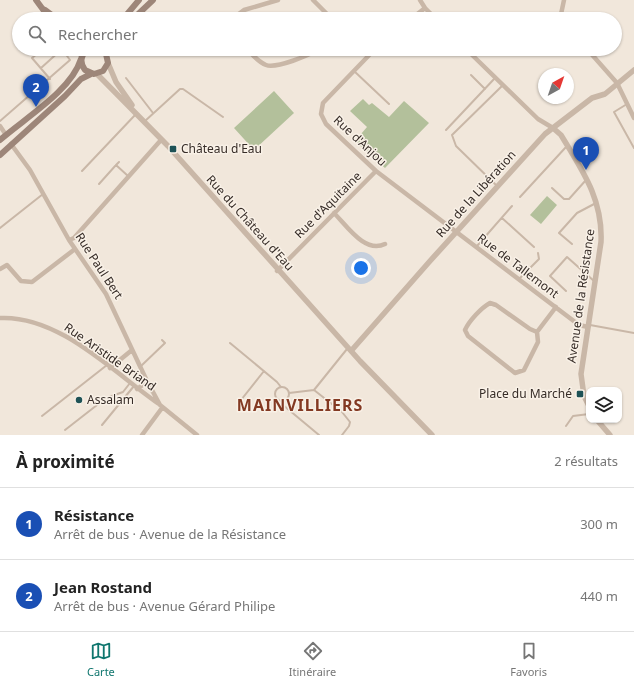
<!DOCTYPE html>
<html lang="fr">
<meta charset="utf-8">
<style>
body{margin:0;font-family:"Noto Sans",sans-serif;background:#f6f6f6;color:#222}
.controls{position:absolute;right:12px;bottom:12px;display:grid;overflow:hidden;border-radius:8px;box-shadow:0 1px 3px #0004}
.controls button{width:36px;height:36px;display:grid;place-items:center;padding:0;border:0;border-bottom:1px solid #e0e0e0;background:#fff;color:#222;font:20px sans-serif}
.compass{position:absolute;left:538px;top:68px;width:36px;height:36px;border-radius:50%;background:#fff;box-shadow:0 1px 3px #0004;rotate:40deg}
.you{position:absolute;left:361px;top:268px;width:14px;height:14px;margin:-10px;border:3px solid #fff;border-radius:50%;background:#1a73e8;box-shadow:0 0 0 6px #1a73e833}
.badge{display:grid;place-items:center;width:26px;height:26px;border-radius:50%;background:#0f766e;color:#fff;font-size:13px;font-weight:700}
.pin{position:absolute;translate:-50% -33px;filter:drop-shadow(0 1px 2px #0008)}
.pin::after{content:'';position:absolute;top:21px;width:14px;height:12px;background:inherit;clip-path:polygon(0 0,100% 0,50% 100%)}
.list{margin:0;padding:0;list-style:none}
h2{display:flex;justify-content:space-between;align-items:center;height:52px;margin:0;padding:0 16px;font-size:17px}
h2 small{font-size:13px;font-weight:400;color:#767676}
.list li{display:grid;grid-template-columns:26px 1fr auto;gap:12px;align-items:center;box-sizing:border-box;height:72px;padding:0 16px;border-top:1px solid #e0e0e0}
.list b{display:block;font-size:15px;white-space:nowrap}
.list p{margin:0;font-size:13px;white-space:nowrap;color:#767676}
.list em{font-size:13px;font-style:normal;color:#767676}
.icon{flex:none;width:22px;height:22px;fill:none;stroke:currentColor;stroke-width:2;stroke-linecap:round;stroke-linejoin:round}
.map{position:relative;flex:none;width:634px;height:435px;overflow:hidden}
.search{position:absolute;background:#fff;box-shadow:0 1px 3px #0004;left:12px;right:12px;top:12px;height:44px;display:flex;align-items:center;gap:10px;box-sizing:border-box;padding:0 14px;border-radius:22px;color:#767676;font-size:15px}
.sheet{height:196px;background:#fff}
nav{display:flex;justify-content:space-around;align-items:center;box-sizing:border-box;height:56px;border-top:1px solid #e0e0e0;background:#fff;font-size:11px;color:#767676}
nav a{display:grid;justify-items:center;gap:2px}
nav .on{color:#0f766e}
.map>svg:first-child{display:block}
</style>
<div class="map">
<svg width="634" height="435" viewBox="0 0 634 435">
<rect width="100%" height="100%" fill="#f1e7db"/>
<path fill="#b3c09b" d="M274 91 294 113 254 150 234 128Z
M363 99 369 105 372 103 389 117 404 101 429 123 385 168 355 141 367 127 350 111Z
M547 196 557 205 541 224 530 215Z"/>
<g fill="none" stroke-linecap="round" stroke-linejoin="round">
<path stroke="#c9b7a7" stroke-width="2" d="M43 49 32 58 50 79
M392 55 397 49
M41 68 62 49
M354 71 389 104
M471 75 485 89
M126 78 153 113
M627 104 614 112 634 148
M0 121 70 60 62 49
M145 121 180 89H183L223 117
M446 130 495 78
M116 165 119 162
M82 171 136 114
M99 184 116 165 128 176
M497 186 456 146 452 135 503 85
M552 188 564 199H569L586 180
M520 197 566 147
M502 218 534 247
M0 228 43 194
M572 244 559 233 577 213 596 203
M477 246 512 206
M520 278 539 259 538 253
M566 291 550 276 567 257 594 281
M590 325 634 333
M230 343 277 382 281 387
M141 366 165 343 162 340
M275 394a7 7 0 1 1 14 0a7 7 0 1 1-14 0Z
M314 390 347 349
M289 393 314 390 342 412 350 422 349 426 342 435
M241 400 264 371
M281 401 283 405 319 435
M42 416 107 365
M102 425 134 386
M566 426 573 416 589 414
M65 430 106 398 123 392 130 383"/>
<path stroke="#c9b7a7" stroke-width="4.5" d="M313 0 332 19
M420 0 425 8 436 19
M232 19 244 10 278 0
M411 19 425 8
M560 19 564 0
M247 49C253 55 258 62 266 65 276 69 310 55 319 49
M362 49 368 55
M375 49 323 103 321 114 326 124 376 171 579 325 588 327
M466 49 538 119 553 128
M587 49 617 83 634 118
M0 126 6 135
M11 144 30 170 69 240 106 294 146 379 160 405 197 435
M334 213C347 226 365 254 385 244
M69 240 74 238 161 140
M0 269 7 265 21 281 32 282 75 249
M277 271 376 171
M0 318C59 315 113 372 159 404
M537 332 530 329 496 305 490 303C481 308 469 321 465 330L468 336 515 373 524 370 538 342 537 332 556 307
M110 368 132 350
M137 389 144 384 146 379
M142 435 162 408"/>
<path stroke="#c9b7a7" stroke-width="5.5" d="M108 63 116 82 132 105
M97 74 168 146 360 361 432 435
M553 128 561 135C582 170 603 199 601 242L581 374 584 396 589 406
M351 351 430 261 545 134 592 98 605 94 634 70
M597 420 610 435"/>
<path stroke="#9d8679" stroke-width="6" d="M36 0 50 19
M45 10 57 19
M123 19 139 0
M133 19 153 0
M77 49 82 56
M89 49C81 54 79 62 85 70L94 74 103 71 108 63 106 54 100 49
M0 140C25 118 71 91 81 59
M0 155 65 96 81 79 91 74"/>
</g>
<g fill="#1e5256" stroke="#f9f1e7" stroke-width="1.5">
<rect x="169" y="145" width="8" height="8" rx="2"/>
<rect x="576" y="390" width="8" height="8" rx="2"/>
<circle cx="79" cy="400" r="4"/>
</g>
<g text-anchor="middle" stroke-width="3" stroke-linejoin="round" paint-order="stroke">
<g font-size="12" fill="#362c27" stroke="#f9f1e7">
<text transform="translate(360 141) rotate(43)" y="4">Rue d'Anjou</text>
<text transform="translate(476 194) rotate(-48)" y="4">Rue de la Libération</text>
<text transform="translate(328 205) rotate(-45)" y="4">Rue d'Aquitaine</text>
<text transform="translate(250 223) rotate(48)" y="4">Rue du Château d'Eau</text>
<text transform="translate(99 266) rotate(57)" y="4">Rue Paul Bert</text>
<text transform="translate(518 266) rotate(37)" y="4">Rue de Tallemont</text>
<text transform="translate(581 296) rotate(-82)" y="4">Avenue de la Résistance</text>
<text transform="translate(110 357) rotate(35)" y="4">Rue Aristide Briand</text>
</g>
<g font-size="12" fill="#362c27" stroke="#f9f1e7" text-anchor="start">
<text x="181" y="153">Château d'Eau</text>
<text x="572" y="398" text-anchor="end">Place du Marché</text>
<text x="87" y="404">Assalam</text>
</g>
<g font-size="16" font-weight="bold" letter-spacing="1" fill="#833922" stroke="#f9f1e7">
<text x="300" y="411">MAINVILLIERS</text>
</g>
</g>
</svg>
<div class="controls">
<button><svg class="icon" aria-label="layers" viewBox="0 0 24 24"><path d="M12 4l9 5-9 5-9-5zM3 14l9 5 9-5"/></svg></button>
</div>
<svg class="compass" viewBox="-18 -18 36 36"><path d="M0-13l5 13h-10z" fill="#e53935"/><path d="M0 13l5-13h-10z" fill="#767676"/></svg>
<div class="you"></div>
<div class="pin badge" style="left:586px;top:170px;background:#1a4fb4">1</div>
<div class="pin badge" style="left:36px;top:107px;background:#1a4fb4">2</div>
<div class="search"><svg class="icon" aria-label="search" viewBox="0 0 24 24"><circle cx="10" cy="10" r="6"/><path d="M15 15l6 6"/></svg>Rechercher</div>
</div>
<section class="sheet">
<h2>À proximité<small>2 résultats</small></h2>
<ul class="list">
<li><span class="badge" style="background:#1a4fb4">1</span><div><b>Résistance</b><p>Arrêt de bus · Avenue de la Résistance</p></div><em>300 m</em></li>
<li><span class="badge" style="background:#1a4fb4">2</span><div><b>Jean Rostand</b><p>Arrêt de bus · Avenue Gérard Philipe</p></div><em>440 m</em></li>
</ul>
</section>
<nav>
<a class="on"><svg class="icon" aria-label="map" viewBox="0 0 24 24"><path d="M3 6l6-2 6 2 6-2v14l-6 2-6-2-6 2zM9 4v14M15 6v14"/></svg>Carte</a>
<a><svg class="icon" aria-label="directions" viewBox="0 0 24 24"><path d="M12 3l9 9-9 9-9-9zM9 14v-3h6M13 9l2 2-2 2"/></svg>Itinéraire</a>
<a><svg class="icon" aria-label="saved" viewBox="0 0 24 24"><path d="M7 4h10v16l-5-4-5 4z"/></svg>Favoris</a>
</nav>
